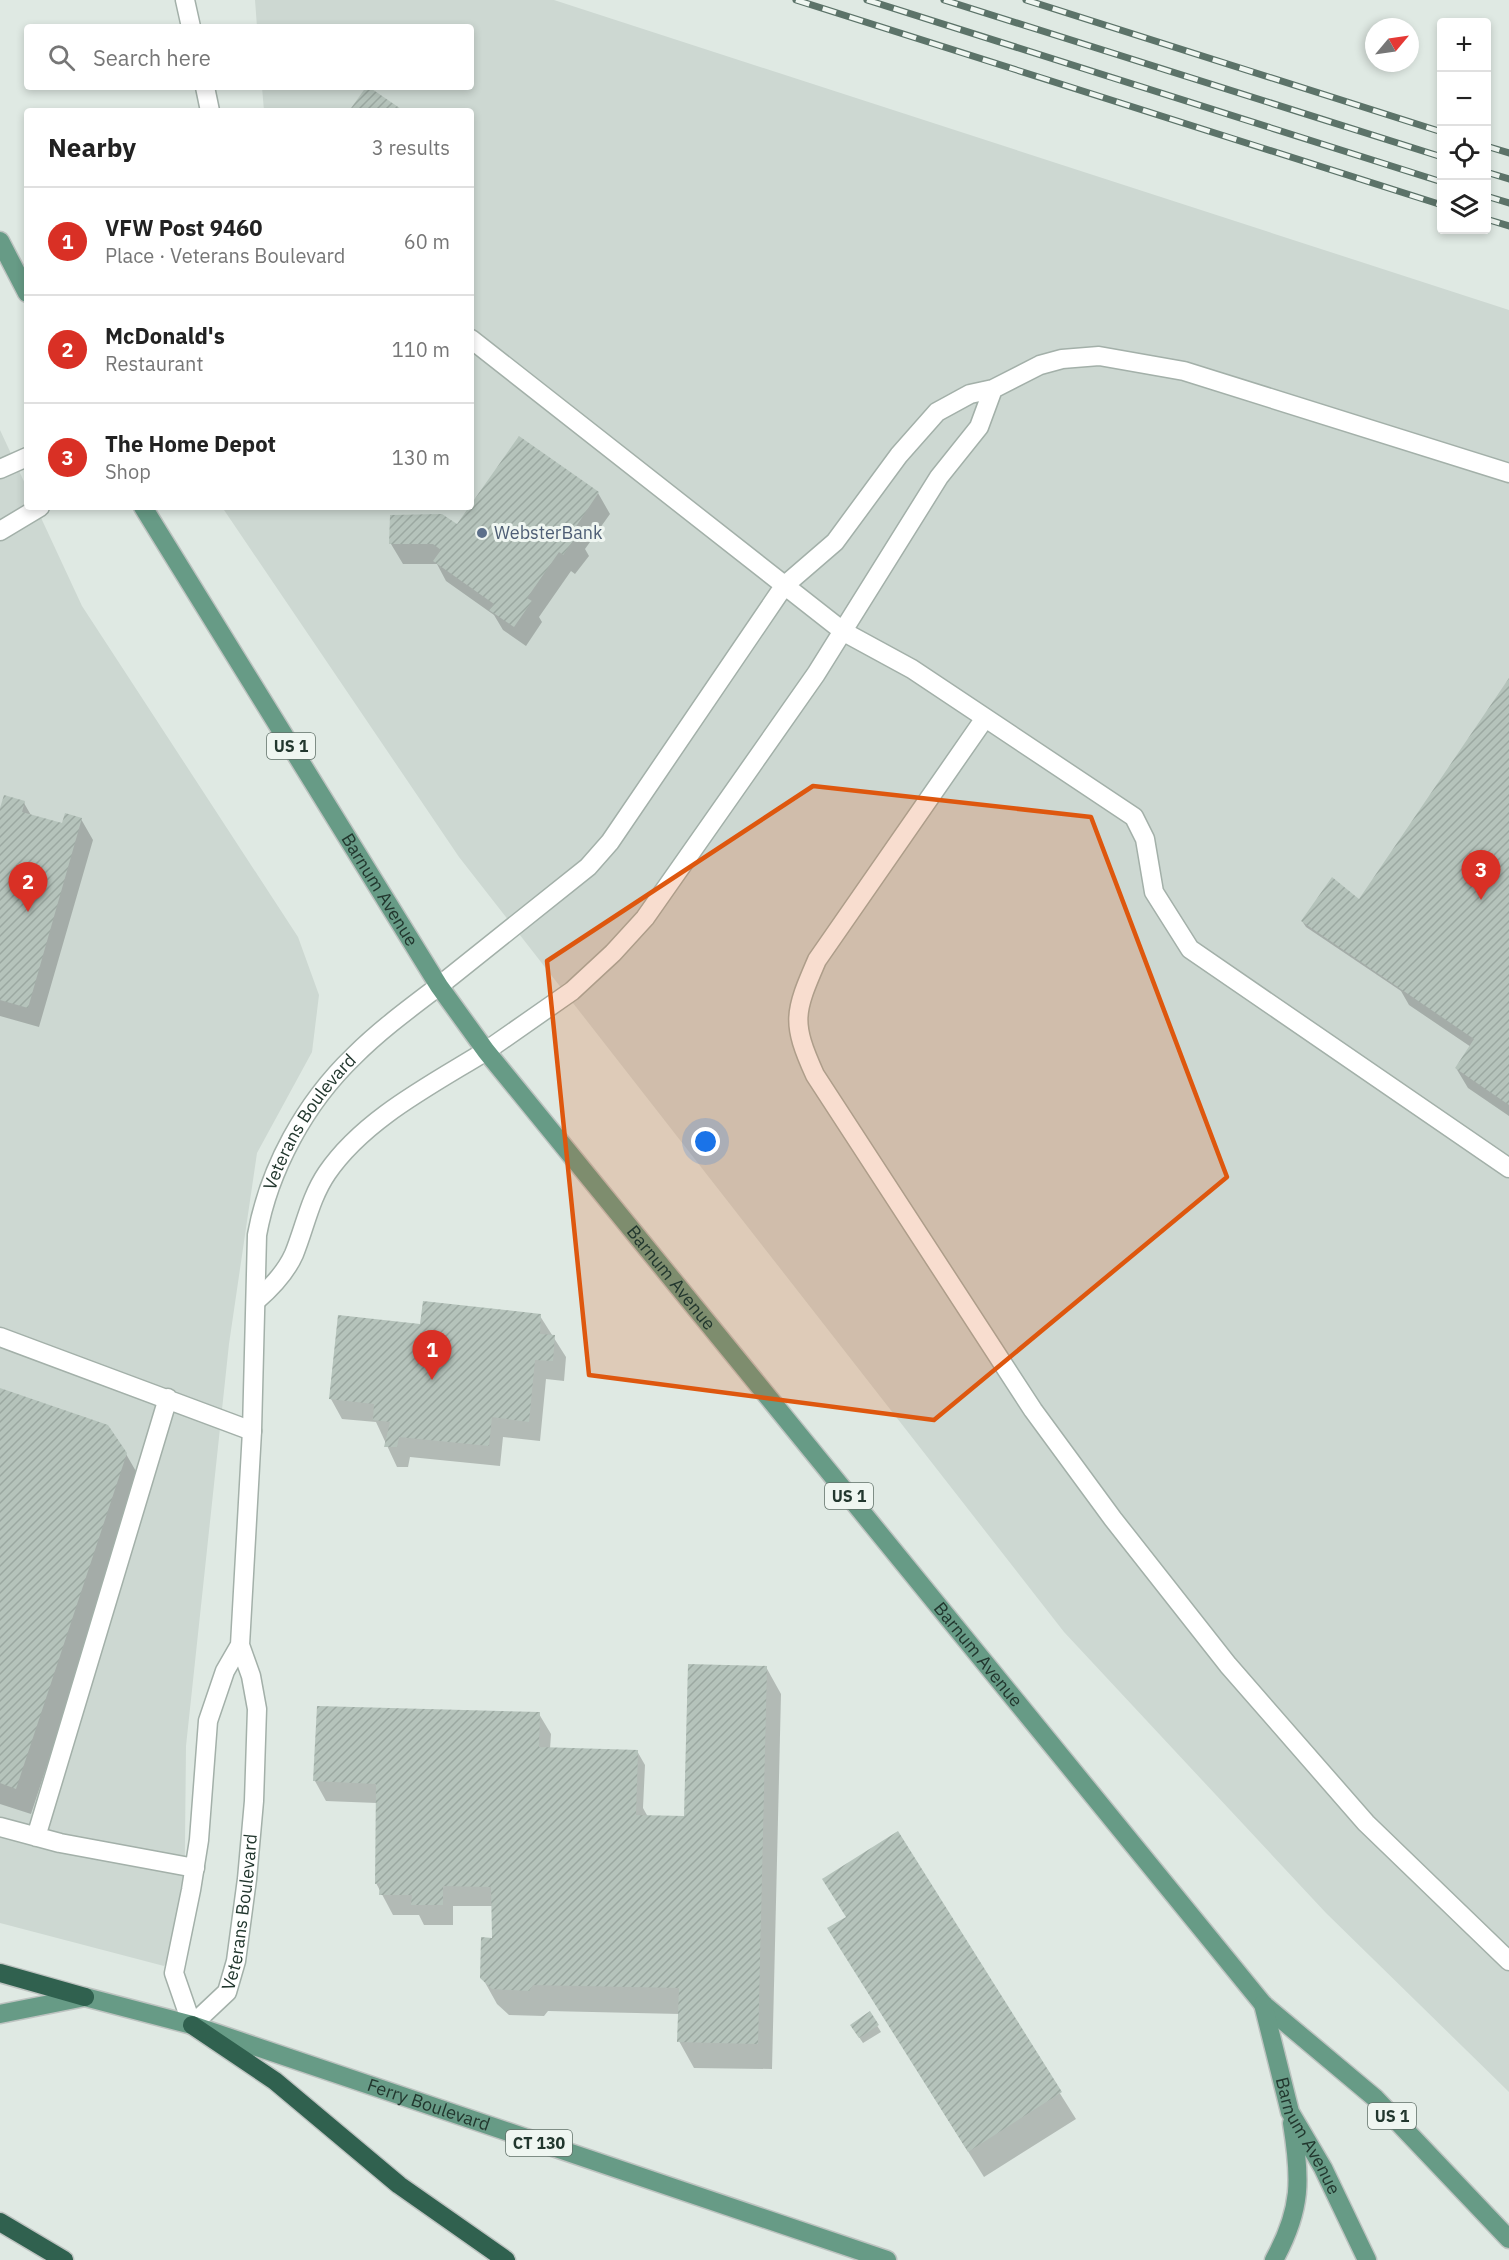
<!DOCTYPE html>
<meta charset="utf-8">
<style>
body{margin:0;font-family:"IBM Plex Sans",sans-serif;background:#f6f6f6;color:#222}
.controls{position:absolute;right:18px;top:18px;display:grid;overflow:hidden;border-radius:6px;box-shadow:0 3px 9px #0003}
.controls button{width:54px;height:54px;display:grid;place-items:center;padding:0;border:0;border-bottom:2px solid #e0e0e0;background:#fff;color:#222;font:30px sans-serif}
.compass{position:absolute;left:1365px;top:18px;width:54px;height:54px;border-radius:50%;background:#fff;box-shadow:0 3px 9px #0003;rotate:61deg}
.you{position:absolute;left:706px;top:1142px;width:21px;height:21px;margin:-15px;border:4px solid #fff;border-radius:50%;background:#1a73e8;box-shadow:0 0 0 9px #1a73e833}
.badge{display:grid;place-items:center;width:39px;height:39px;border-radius:50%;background:#d93025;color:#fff;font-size:20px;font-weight:700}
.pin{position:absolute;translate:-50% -50px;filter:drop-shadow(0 2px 3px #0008)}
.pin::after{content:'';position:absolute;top:32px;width:21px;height:18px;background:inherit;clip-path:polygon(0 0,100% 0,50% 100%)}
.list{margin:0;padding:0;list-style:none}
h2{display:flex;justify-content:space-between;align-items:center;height:78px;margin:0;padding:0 24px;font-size:26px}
h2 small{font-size:20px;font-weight:400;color:#767676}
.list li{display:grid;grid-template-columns:39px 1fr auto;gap:18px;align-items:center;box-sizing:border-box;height:108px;padding:0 24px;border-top:2px solid #e0e0e0}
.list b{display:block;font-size:22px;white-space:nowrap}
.list p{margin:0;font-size:20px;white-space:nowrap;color:#767676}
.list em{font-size:20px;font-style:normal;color:#767676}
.icon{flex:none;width:33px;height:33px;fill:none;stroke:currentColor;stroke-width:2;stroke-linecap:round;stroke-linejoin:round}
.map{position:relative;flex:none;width:1509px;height:2260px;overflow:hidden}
.search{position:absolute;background:#fff;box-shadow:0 3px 9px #0003;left:24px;top:24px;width:450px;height:66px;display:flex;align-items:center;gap:15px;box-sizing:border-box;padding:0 21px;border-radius:6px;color:#767676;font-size:22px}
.panel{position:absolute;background:#fff;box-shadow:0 3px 9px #0003;left:24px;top:108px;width:450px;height:402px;border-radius:6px}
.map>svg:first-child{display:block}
</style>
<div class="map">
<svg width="1509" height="2260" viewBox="0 0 1509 2260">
<defs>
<pattern id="building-hatch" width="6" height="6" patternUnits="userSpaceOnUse" patternTransform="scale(1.5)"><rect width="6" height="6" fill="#b5c3bb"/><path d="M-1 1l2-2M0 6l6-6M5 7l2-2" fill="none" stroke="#9ba8a1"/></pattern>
</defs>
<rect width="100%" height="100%" fill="#dfe9e3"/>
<path fill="#cdd8d2" d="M255 0H554L1509 310V2092L1326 1913 1064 1632 459 857 222 507H471V111H264L262 87H471V27H257Z
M0 430 27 488V507H36L82 606 298 937 319 995 312 1052 257 1153 229 1344 186 1746 184 1937 164 1966 0 1923Z"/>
<path fill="#0003" d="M519 438 598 493 610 514 585 549 589 556 575 574 571 571 539 617 542 622 526 646 503 630 494 615 446 581 437 564H403L391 544 457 526Z
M1509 681V1116L1468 1088 1456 1068 1471 1047 1409 1005 1401 991 1306 927 1302 921 1360 901Z
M24 803 32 817 63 825 81 819 93 840 39 1027 0 1016V814Z
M540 1316 566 1357 564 1381 546 1379 540 1441 503 1437 500 1466 410 1457 408 1467H397L376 1422 342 1419 331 1399 422 1325Z
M0 1390 126 1454 141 1480 31 1814 0 1804Z
M766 1667 781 1694 772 2069 694 2068 679 2041 680 2014 548 2011 544 2016 509 2015 497 2004 482 1977 493 1939V1906H453V1925H424L419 1915H393L376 1883 377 1803 326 1801 315 1781 539 1714 551 1734 550 1749 637 1751 645 1765 643 1808 648 1817 686 1818Z
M897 1834 1076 2119 984 2177 829 1929 847 1918Z
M870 2014 881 2032 863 2043 855 2031Z"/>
<path fill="url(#building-hatch)" d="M366 87H369L404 111H349Z
M519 436 599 492 573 531 578 534 563 555 559 552 527 598 532 601 514 627 489 610 494 604 433 561 441 550 433 544H389L390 515 442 514 457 524Z
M1509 678V1105L1455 1068 1474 1039 1301 921 1332 877 1359 899Z
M4 795 25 801 22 812 62 823 65 813 82 818 28 1008 0 1000V808Z
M423 1301 541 1314 540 1334 555 1335 553 1361 535 1360 529 1422 492 1417 489 1446 399 1437 397 1447H384L390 1422 373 1420 374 1404 329 1399 338 1315 420 1324Z
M0 1388 108 1425 127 1453 16 1789 0 1783Z
M688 1664 767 1666 758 2044 677 2042 679 1988 533 1985 529 1991 492 1989 480 1978 481 1937 492 1938 491 1887 443 1886V1905H411L412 1895H379L380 1883 375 1884 376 1784 313 1781 317 1706 540 1712 539 1747 638 1750 636 1815 684 1816Z
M898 1831 1062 2092 968 2152 827 1928 846 1917 822 1879Z
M870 2011 879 2025 859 2038 850 2025Z"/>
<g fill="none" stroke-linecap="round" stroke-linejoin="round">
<defs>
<path id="service" d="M471 339 844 632 912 669 1134 817 1145 839 1154 892 1190 949 1509 1168
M0 469 27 457
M0 531 40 507
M985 718 817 960C794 1013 791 1022 815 1075L1033 1410 1113 1519 1228 1665 1366 1823 1509 1961
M439 986 588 867 610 842 784 586 835 542 899 455 937 412 970 394 993 389 1040 365 1062 359 1099 356 1184 371 1509 473
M486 1051 572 991 613 953 645 918 816 674 939 477 979 427 993 389
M0 1337 252 1431
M0 1827 60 1843 195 1868
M36 1837 168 1398"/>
<g id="tertiary">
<path d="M185 0 191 27"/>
<path d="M205 87 210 111"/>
<path d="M257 1300C272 1287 286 1272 294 1254 305 1227 310 1198 327 1173 364 1119 431 1085 486 1051"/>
<path id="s1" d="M240 1645 225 1671 208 1721 199 1840 191 1890 174 1973 192 2025 227 1992 236 1961 247 1879 254 1801 257 1709 251 1676 240 1645 252 1431 257 1235C269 1169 305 1103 354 1056 380 1030 410 1008 439 986"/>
</g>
<g id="primary">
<path d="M0 241 27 293"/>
<path id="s2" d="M143 507 439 986 486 1051 1263 2004 1375 2098 1509 2239"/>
<path id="s3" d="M1263 2004 1290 2112 1323 2168 1367 2260"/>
<path id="s4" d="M0 2014 85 1997 192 2025 887 2260"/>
<path d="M1274 2260C1302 2209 1301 2179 1292 2123"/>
</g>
<path id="motorway" d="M0 1973 85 1997
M192 2025 275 2081 399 2185 506 2260
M0 2222 64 2260"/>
</defs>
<use href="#service" stroke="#a3b0a9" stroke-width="21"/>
<use href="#tertiary" stroke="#a3b0a9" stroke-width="21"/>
<use href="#primary" stroke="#bdc3c0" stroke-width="21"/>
<use href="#motorway" stroke="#bdc3c0" stroke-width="21"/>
<use href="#service" stroke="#fff" stroke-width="18"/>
<use href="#tertiary" stroke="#fff" stroke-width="18"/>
<use href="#primary" stroke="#679b86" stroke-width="18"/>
<use href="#motorway" stroke="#30614f" stroke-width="18"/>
<defs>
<path id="rail" d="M796 0 1442 205
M867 0 1442 182
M944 0 1442 157
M1026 0 1442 132
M1486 146 1509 153
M1486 172 1509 179
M1486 196 1509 203
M1486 219 1509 226"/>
</defs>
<use href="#rail" stroke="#5c7369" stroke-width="7"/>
<use href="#rail" stroke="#eff6f1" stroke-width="4.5" stroke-dasharray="14" stroke-linecap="butt"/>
</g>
<path fill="#de570e" fill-opacity="0.2" stroke="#de570e" stroke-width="4.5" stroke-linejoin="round" d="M813 786 1091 817 1227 1177 934 1420 589 1375 547 961Z"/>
<circle fill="#5c6f8a" stroke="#eff6f1" stroke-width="2" cx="482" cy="533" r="6"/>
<g text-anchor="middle" stroke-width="6" stroke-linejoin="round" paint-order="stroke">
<g fill="#eff6f1" stroke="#607068" stroke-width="1.5">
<rect x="267" y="733" width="48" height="26" rx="4.5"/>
<rect x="825" y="1483" width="48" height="26" rx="4.5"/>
<rect x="1368" y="2103" width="48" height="26" rx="4.5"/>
<rect x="506" y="2130" width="66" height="26" rx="4.5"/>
</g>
<g font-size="16" font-weight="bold" fill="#22372e">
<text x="291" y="752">US 1</text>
<text x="849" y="1502">US 1</text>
<text x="1392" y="2122">US 1</text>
<text x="539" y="2149">CT 130</text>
</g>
<g font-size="18" fill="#4e5e75" stroke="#eff6f1" text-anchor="start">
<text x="494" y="539">WebsterBank</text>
</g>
<g font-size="18" fill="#22372e" stroke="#eff6f1">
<text dy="6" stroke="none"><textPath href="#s2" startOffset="450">Barnum Avenue</textPath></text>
<text dy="6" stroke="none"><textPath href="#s1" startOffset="1329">Veterans Boulevard</textPath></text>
<text dy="6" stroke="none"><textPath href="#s2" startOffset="936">Barnum Avenue</textPath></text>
<text dy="6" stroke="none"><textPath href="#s2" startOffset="1422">Barnum Avenue</textPath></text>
<text dy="6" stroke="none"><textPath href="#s1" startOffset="522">Veterans Boulevard</textPath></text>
<text dy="6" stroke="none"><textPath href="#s4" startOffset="447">Ferry Boulevard</textPath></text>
<text dy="6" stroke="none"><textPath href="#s3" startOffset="140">Barnum Avenue</textPath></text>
</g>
</g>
</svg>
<div class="controls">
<button>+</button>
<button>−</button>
<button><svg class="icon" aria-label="locate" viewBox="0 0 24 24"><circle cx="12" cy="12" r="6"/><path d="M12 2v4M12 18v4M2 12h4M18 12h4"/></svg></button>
<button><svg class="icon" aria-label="layers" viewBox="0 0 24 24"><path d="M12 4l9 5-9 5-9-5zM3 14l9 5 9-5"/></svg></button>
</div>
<svg class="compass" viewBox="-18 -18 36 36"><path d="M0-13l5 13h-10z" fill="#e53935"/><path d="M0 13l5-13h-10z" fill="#767676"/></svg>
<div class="you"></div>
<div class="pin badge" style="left:432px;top:1380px">1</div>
<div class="pin badge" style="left:28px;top:912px">2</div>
<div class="pin badge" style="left:1481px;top:900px">3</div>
<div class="search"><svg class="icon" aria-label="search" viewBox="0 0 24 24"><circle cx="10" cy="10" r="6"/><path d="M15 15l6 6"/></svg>Search here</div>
<section class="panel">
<h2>Nearby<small>3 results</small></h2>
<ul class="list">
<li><span class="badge">1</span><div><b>VFW Post 9460</b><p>Place · Veterans Boulevard</p></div><em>60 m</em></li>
<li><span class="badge">2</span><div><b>McDonald's</b><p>Restaurant</p></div><em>110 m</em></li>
<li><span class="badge">3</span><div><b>The Home Depot</b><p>Shop</p></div><em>130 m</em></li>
</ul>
</section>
</div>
